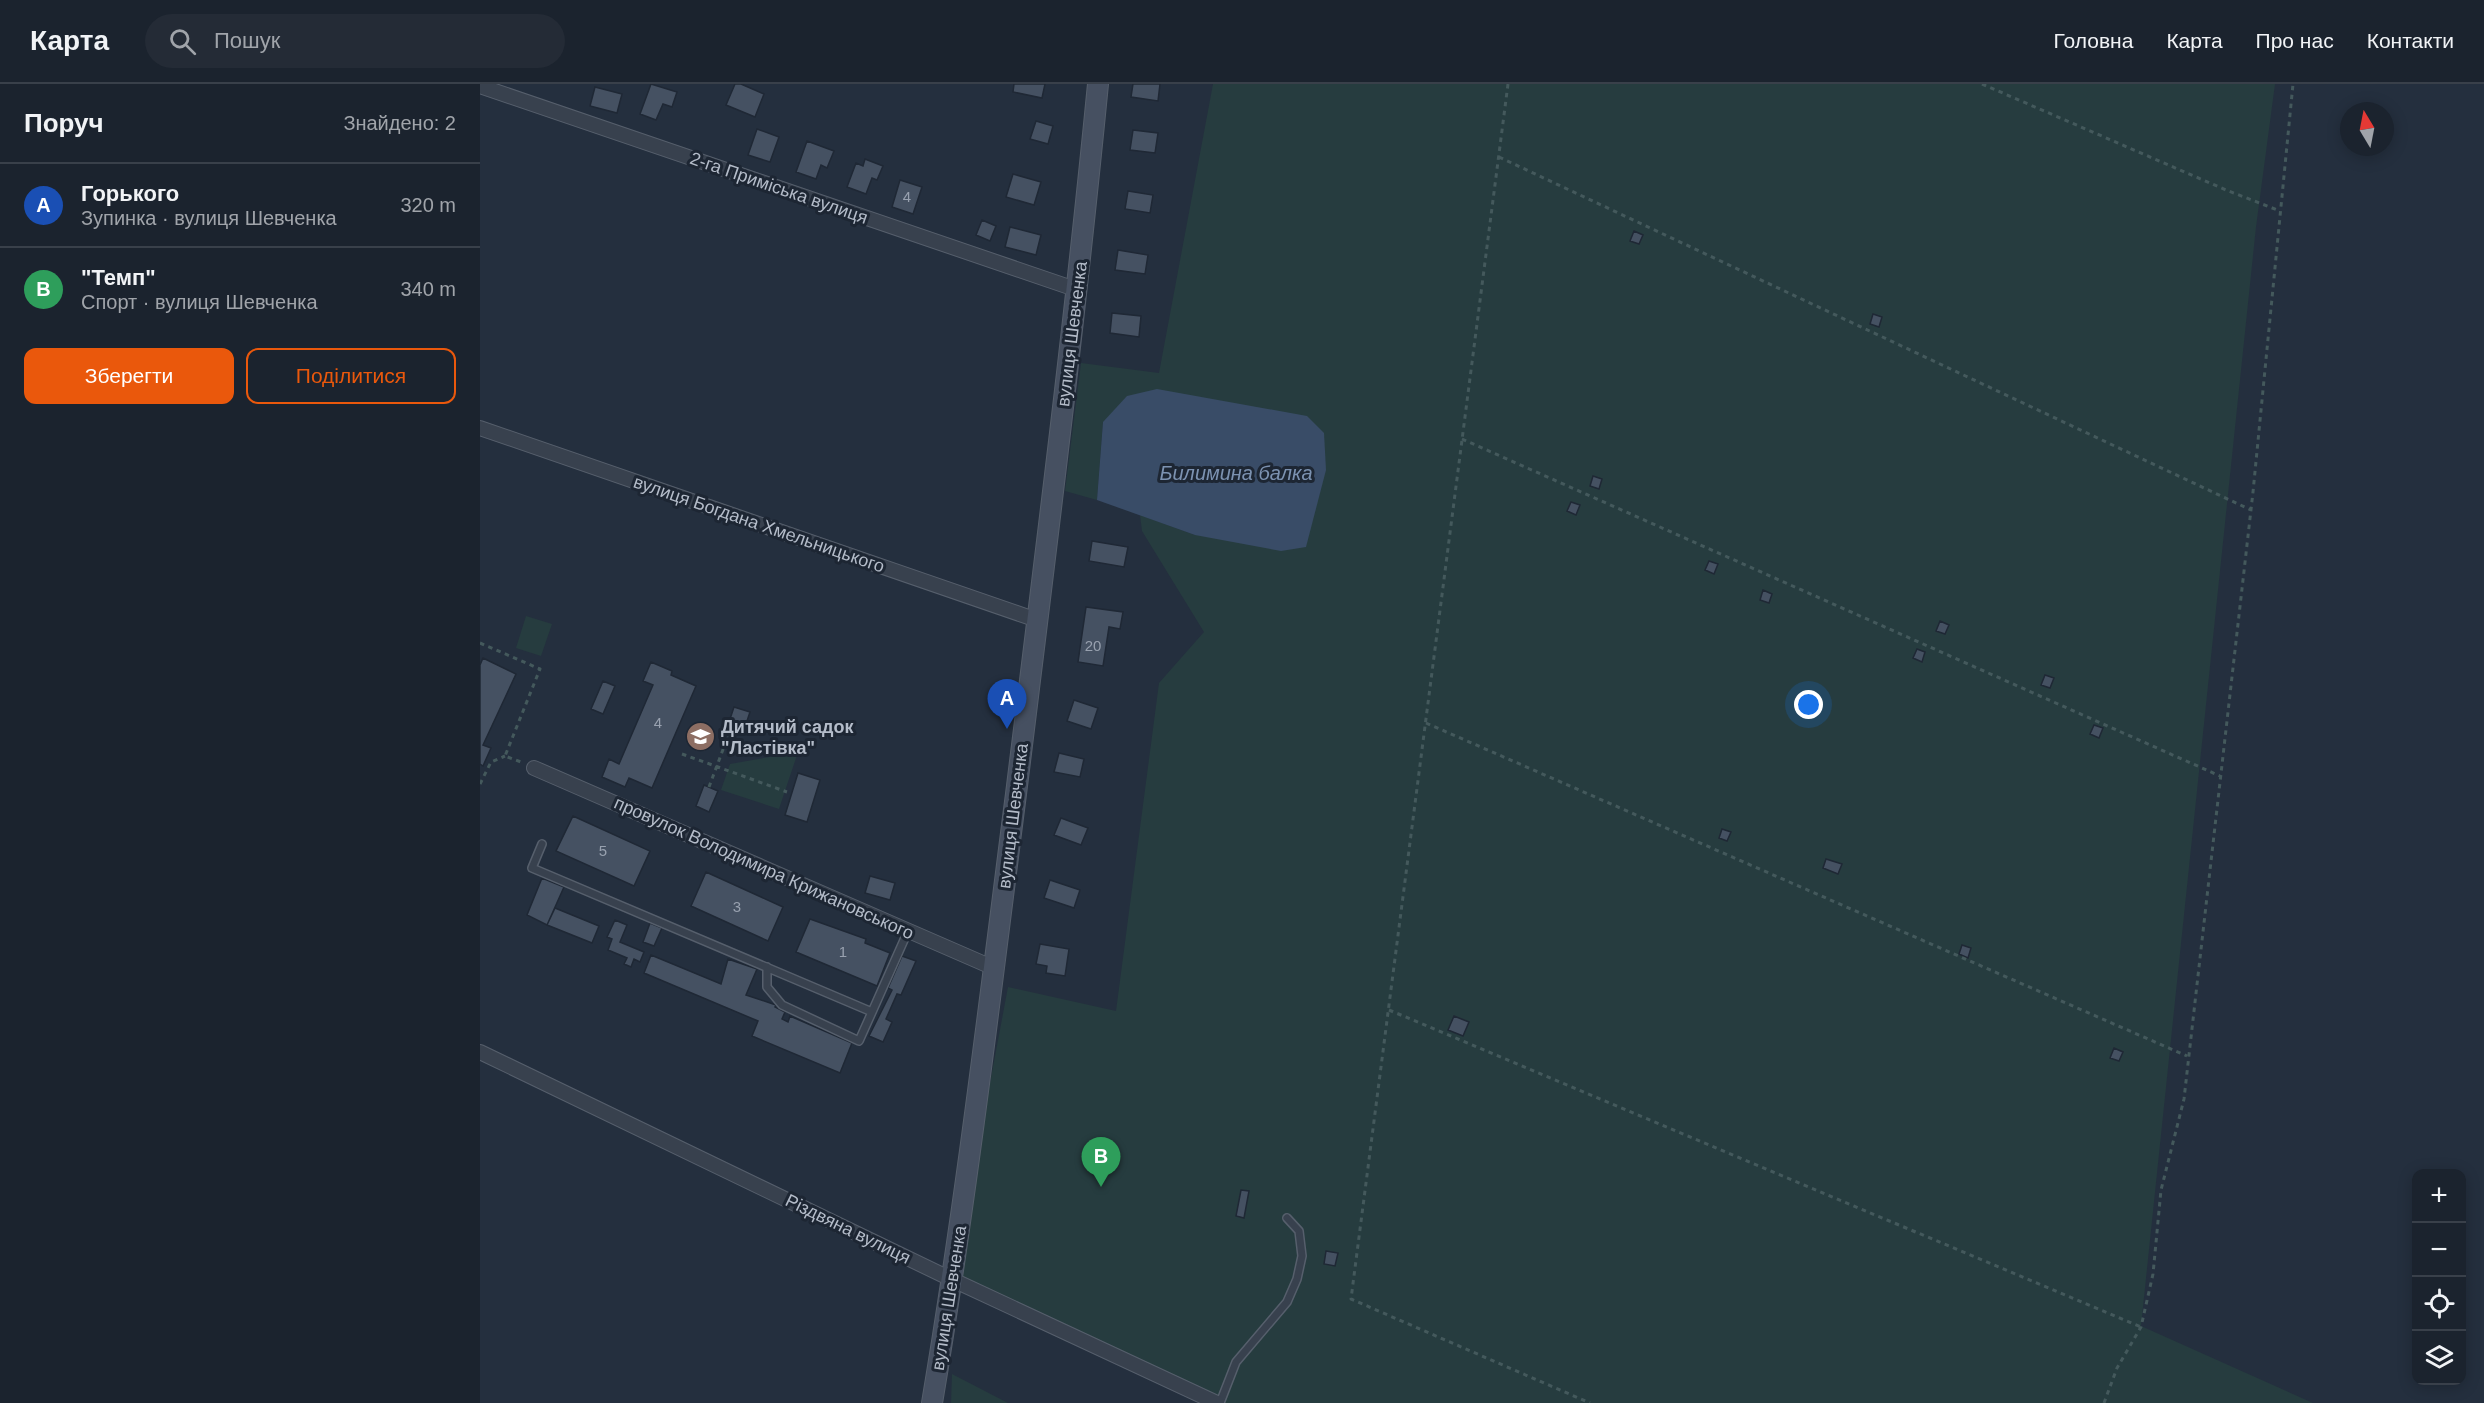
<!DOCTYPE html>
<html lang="uk">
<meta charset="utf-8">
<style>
body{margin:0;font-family:Helvetica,sans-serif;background:#242b36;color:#f1f3f6}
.controls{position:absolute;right:18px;bottom:18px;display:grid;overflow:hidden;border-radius:12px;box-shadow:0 3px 15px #0003}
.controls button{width:54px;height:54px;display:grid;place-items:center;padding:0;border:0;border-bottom:2px solid #39404a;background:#1b232e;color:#f1f3f6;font:30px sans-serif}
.compass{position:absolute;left:1860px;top:18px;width:54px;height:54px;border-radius:50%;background:#1b232e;box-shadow:0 3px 15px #0003;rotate:350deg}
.you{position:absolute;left:1329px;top:621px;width:21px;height:21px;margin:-15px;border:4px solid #fff;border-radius:50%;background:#1a73e8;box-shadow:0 0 0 9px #1a73e833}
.badge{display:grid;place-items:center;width:39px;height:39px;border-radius:50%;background:#ea580c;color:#fff;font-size:20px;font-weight:700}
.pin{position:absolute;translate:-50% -50px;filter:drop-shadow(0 2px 3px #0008)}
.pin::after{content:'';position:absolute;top:32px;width:21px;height:18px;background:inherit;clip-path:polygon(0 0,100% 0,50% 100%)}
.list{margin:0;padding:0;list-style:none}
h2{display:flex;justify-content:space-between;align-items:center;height:78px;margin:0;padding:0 24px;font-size:26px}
h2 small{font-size:20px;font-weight:400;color:#a0a4aa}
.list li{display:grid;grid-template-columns:39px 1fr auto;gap:18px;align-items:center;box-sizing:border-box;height:84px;padding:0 24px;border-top:2px solid #39404a}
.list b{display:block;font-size:22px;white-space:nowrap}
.list p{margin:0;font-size:20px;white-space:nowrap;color:#a0a4aa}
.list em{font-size:20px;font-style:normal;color:#a0a4aa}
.actions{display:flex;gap:12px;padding:18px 24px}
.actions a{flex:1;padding:14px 0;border:2px solid #ea580c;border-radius:12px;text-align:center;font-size:21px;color:#ea580c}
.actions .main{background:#ea580c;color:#fff}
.icon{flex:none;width:33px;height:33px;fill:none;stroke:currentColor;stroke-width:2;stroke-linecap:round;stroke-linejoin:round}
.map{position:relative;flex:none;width:2004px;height:1319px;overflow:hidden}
header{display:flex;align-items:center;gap:36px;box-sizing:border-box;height:84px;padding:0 30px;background:#1b232e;border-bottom:2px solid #39404a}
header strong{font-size:28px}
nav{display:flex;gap:33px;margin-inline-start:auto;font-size:21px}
.search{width:420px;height:54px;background:#242b36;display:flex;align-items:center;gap:15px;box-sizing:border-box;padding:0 21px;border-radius:33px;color:#a0a4aa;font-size:22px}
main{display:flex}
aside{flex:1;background:#1b232e}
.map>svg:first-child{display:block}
</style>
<header>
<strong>Карта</strong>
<div class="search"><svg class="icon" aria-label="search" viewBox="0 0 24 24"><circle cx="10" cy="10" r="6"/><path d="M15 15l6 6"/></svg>Пошук</div>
<nav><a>Головна</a><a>Карта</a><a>Про нас</a><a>Контакти</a></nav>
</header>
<main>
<aside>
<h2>Поруч<small>Знайдено: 2</small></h2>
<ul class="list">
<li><span class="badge" style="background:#1a4fb4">A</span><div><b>Горького</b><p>Зупинка · вулиця Шевченка</p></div><em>320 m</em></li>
<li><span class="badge" style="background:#2e9e5b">B</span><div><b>&quot;Темп&quot;</b><p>Спорт · вулиця Шевченка</p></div><em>340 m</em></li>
</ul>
<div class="actions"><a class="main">Зберегти</a><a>Поділитися</a></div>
</aside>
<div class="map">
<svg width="2004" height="1319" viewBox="0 0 2004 1319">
<rect width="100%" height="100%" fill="#242f3e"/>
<path fill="#263c3f" d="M733 0H1795L1776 143 1661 1242 1833 1319H737L473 1196 528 903 636 927 679 599 724 548 662 447 660 431 715 451 623 338 617 416 585 407 601 279 679 289Z
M46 532 72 540 61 572 36 564Z
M318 668 299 725 241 706 250 680Z
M472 1290 528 1319H471Z"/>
<path fill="#394c67" d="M677 305 827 332 844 349 846 386 826 463 801 467 715 451 617 416 623 338 647 312Z"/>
<path fill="#455162" stroke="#1f2835" stroke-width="1.5" d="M171 0 197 8 192 23 183 20 176 36 160 30Z
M255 0H261L284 10 275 33 246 21Z
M534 0H565L562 14 533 8Z
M653 0H680L678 17 651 13Z
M115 3 142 10 137 29 110 22Z
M556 37 573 42 568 60 550 55Z
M277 45 299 53 290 78 268 71Z
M653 46 678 49 675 69 650 66Z
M327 57 354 67 347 84 341 81 336 95 316 88Z
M385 75 403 82 397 96 392 94 386 110 367 103 376 79 383 82Z
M533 90 561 98 554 121 526 113Z
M420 96 442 103 433 130 412 123Z
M648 107 673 111 670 129 645 125Z
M502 136 516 142 510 157 496 151Z
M530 143 561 151 556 171 525 163Z
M1154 147 1163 151 1159 160 1150 157Z
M638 166 668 171 665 190 635 186Z
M632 229 661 232 659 253 630 249Z
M1393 230 1402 233 1399 243 1390 240Z
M1113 392 1122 395 1119 405 1110 402Z
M1091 418 1100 421 1096 431 1087 427Z
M612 457 648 463 644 483 609 477Z
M1229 477 1238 480 1234 490 1225 486Z
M1283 506 1292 510 1289 519 1280 516Z
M606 523 643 528 640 545 629 543 623 582 598 578Z
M1460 537 1469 541 1465 550 1456 547Z
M1437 565 1445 568 1442 578 1433 574Z
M3 574 36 590 3 661 11 664 3 682 0 680V581Z
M171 578 192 587 191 591 216 602 172 704 149 694 145 703 122 693 129 675 139 680 173 601 163 597Z
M1565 591 1574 594 1570 604 1561 601Z
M123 597 135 602 123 630 111 625Z
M594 616 618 624 611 645 587 637Z
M254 623 270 628 266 640 250 635Z
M1614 641 1623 644 1619 654 1610 650Z
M579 669 604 675 600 693 574 688Z
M318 689 340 696 327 738 305 731Z
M224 701 238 707 229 728 216 722Z
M93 732 170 767 154 802 76 767Z
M581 734 608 744 601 761 574 751Z
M1242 745 1251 748 1247 757 1239 754Z
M1346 775 1362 780 1358 790 1343 784Z
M226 788 303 823 288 857 211 822Z
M390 792 415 799 410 816 385 809Z
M62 794 84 803 67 841 47 831Z
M570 796 600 806 594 824 564 814Z
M75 824 119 842 112 859 67 841Z
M330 835 386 855 385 859 410 869 397 902 316 868Z
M135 836 147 841 140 858 164 868 160 878 154 875 151 883 144 880 147 874 128 866 132 855 127 853Z
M170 839 182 844 174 862 163 858Z
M560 860 589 865 585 892 566 889 567 882 556 880Z
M1482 861 1491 864 1488 874 1479 870Z
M171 871 241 900 248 875 277 885 266 911 296 921 295 923 305 928 302 935 308 938 310 932 372 959 360 989 272 952 278 937 164 889Z
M422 872 436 877 421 911 417 910 406 935 412 938 403 958 389 952 412 906 408 904Z
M974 932 989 938 983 952 968 946Z
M1634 964 1643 968 1639 977 1630 974Z
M761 1106 769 1107 764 1134 756 1132Z
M846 1167 858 1169 855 1182 844 1180Z"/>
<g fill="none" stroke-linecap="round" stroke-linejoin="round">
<defs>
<path id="lane" d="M62 760 52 784 392 928 428 847
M287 883V903L302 921 379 957 392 928
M740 1319 756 1278 807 1218 817 1195 822 1172 819 1147 807 1134"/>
<path id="street" d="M0 2 598 206
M0 344 557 536
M54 684 514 884
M0 968 473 1196 737 1319"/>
<path id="secondary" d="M452 1319C486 1117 510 913 536 710 565 474 595 237 618 0"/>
</defs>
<use href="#lane" stroke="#565f6c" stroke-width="10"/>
<use href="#street" stroke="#565f6c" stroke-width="16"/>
<use href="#secondary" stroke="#565f6c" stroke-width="22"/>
<path stroke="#44595c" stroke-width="3" stroke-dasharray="4.5 4.5" stroke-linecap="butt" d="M1028 0 871 1215 1110 1319
M1502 0 1746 106 1800 127
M1019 73 1771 426
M982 355 1740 692
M0 559 60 585 25 672 41 678
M946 639 1707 972
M202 670 307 708
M0 700 11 678 25 672
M229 703 254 636
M909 926 1661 1243
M1624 1319 1637 1284 1661 1243 1673 1190 1681 1106 1704 1015 1773 408 1813 0"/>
<use href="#lane" stroke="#38414e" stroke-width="7"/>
<use href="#street" stroke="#38414e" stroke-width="14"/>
<use href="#secondary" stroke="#465061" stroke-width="20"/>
</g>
<defs>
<symbol id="school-disc" viewBox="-11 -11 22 22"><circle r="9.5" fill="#8d6e63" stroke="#1d2633"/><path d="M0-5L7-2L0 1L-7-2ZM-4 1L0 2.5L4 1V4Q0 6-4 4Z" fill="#fff"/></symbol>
</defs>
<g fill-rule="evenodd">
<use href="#school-disc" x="204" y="636" width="33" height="33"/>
</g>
<g text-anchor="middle" stroke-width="6" stroke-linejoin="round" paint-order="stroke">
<g font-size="15" fill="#98a1af">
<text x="427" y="118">4</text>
<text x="613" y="567">20</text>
<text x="178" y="644">4</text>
<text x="123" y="772">5</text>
<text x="257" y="828">3</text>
<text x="363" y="873">1</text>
</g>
<g font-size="18" fill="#b4bcc9" stroke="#1d2633">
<text transform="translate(299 104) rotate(19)" y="6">2-га Приміська вулиця</text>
<text transform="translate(592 250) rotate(-83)" y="6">вулиця Шевченка</text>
<text transform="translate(279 440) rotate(19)" y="6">вулиця Богдана Хмельницького</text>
<text transform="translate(533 732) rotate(-83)" y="6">вулиця Шевченка</text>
<text transform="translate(284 784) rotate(24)" y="6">провулок Володимира Крижановського</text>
<text transform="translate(368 1145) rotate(26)" y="6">Різдвяна вулиця</text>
<text transform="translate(469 1214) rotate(-81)" y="6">вулиця Шевченка</text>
</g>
<g font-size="18" font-weight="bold" fill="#b4bcc9" stroke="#1d2633" text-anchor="start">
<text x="241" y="649">Дитячий садок<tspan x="241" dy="21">"Ластівка"</tspan></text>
</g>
<g font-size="20" font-style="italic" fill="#7c92b1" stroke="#1d2633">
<text x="756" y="396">Билимина балка</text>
</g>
</g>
</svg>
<div class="controls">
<button>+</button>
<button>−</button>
<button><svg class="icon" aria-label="locate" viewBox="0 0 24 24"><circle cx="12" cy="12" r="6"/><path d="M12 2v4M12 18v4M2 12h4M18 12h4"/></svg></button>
<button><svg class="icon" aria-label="layers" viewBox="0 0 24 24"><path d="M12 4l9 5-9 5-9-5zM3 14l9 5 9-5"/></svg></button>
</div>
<svg class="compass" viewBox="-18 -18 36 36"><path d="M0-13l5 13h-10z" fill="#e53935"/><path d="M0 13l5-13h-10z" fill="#a0a4aa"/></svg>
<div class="you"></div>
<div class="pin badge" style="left:527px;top:645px;background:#1a4fb4">A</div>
<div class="pin badge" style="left:621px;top:1103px;background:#2e9e5b">B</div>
</div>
</main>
